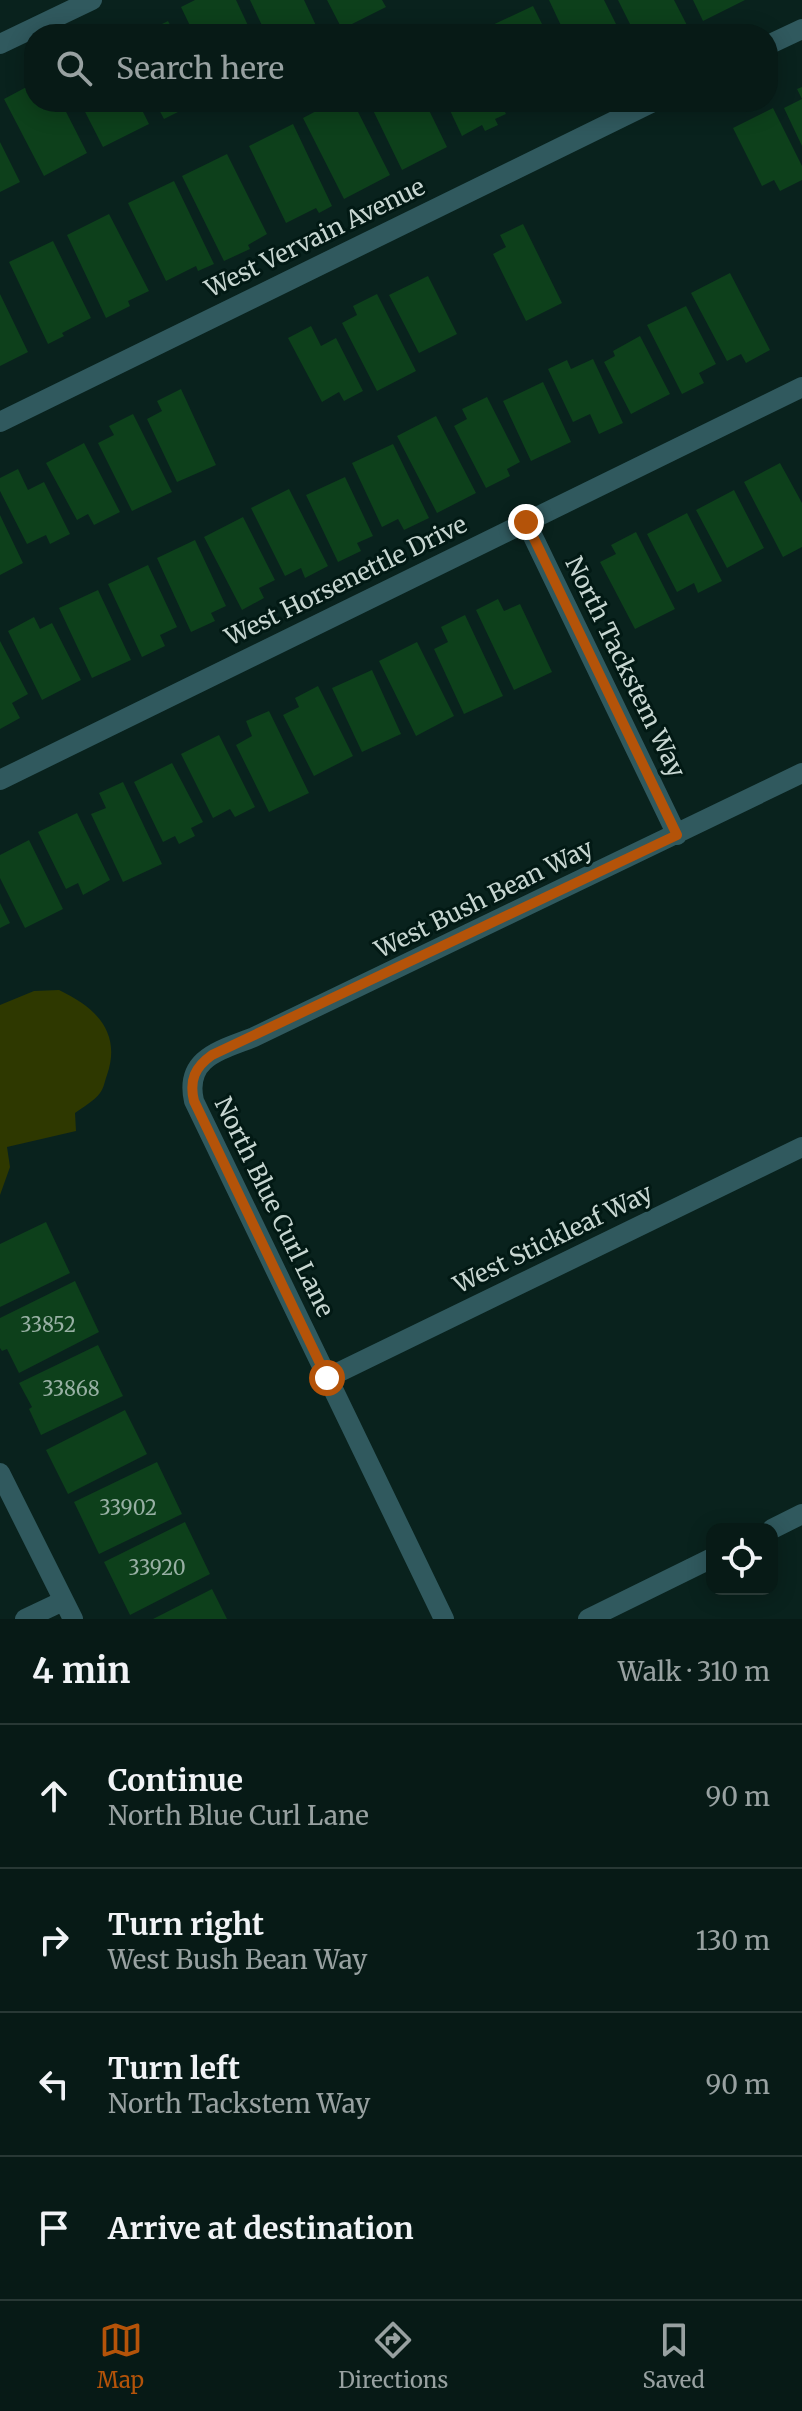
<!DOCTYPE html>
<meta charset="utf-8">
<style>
body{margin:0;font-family:Merriweather,serif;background:#10231f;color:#f1f3f6}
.controls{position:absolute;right:24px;bottom:24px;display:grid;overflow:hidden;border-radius:16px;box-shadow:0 4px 20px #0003}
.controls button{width:72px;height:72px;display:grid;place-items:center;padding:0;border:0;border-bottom:2px solid #283835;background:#071a16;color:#f1f3f6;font:40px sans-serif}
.stop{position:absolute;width:24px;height:24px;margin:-18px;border:6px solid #b45309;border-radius:50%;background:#fff}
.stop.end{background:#b45309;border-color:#fff;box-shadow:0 2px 8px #0008}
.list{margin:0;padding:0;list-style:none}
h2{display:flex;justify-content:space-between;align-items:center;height:104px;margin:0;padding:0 32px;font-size:34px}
h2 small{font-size:26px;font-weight:400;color:#98a1a1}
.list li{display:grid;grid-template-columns:52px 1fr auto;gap:24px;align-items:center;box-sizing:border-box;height:144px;padding:0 32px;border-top:2px solid #283835}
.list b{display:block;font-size:30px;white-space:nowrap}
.list p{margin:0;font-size:26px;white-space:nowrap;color:#98a1a1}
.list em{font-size:26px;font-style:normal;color:#98a1a1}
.icon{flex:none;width:44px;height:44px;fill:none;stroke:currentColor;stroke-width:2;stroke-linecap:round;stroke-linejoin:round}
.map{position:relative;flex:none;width:802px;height:1619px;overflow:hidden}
.search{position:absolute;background:#071a16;box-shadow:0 4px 20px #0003;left:24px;right:24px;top:24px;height:88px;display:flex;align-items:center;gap:20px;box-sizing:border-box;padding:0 28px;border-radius:32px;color:#98a1a1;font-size:30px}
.sheet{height:680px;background:#071a16}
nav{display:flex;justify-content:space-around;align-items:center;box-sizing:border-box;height:112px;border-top:2px solid #283835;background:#071a16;font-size:22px;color:#98a1a1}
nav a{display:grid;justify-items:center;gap:4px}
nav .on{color:#b45309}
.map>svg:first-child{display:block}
</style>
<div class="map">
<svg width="802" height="1619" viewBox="0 0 802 1619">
<rect width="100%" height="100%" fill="#09221d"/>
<path fill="#2e3800" d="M59 990C95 1007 122 1032 107 1075 105 1080 104 1088 100 1093 94 1101 83 1107 75 1113L76 1131 7 1147 10 1167 0 1195V1005L34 991Z"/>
<path fill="#0d401b" d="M195 0H236L252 34H194L181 7Z
M250 0H304L320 34H266Z
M327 0H382L386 7 342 29Z
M549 0H604L621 34H565Z
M618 0H674L690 31 684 34H635Z
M693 0H745L703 21Z
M533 6 547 34H489L486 28Z
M168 21 175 34H142Z
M34 83V102H61L87 153 44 176 4 99Z
M802 87V146L784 108 802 99 797 89Z
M80 102H138L149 124 103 147Z
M155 102H198L164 119Z
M333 102H353L390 175 344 199 303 118Z
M369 102H425L447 147 402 170Z
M446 102H500L506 114 495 119 498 125 485 131 482 125 462 136Z
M773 108 802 166V180L780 191 774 180 762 186 733 128Z
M293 124 332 206 319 213 316 208 286 223 249 146Z
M0 142 20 182 0 192Z
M227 154 267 234 248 245 250 249 224 261 182 176Z
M174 181 214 264 198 271 196 266 166 281 128 203Z
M109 214 149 291 128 301 130 306 106 318 67 235Z
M523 224 562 303 526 321 493 254 506 247 500 235Z
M53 241 91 318 62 333 64 336 48 344 9 262Z
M730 273 770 350 746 363 741 354 727 361 691 293Z
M428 276 457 334 419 353 389 295Z
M0 294 28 352 0 366Z
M377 294 416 371 377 391 342 323 357 315 353 306Z
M686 306 716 364 699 373 704 383 682 394 647 325Z
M311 326 321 346 336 338 363 391 344 401 339 392 322 402 288 338Z
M640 336 670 394 631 414 604 362 615 356 613 351Z
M593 359 623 423 599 434 590 414 573 422 548 369 567 360 571 369Z
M543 382 571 442 531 461 503 401Z
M181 389 216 465 177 482 147 419 162 411 157 401Z
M487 397 520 462 507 469 510 476 486 488 454 426 467 419 462 409Z
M133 414 172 492 132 511 98 443 114 435 109 426Z
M436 416 476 493 437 513 397 436Z
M84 443 120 512 94 525 88 514 77 520 46 463Z
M393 444 429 518 404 530 398 519 382 527 352 463Z
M780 463 802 503V547L783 557 744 482Z
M18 469 28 490 44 482 70 534 50 544 46 535 27 544 0 491V478Z
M345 477 373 536 357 543 361 551 338 562 306 495Z
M289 489 328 566 305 578 301 568 285 576 251 508Z
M734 490 764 548 727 568 696 510Z
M687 513 722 581 698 593 694 583 677 592 647 534Z
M0 515 23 563 0 575Z
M243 517 275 580 259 588 264 598 242 610 204 537Z
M636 532 675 609 635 629 600 562 616 554 611 545Z
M195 540 226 606 211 613 215 621 191 632 157 558Z
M148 565 177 627 160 635 165 646 142 657 108 584Z
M98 590 131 660 92 678 59 608Z
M498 599 504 611 520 604 552 672 514 690 476 610Z
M465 615 503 696 464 714 434 649 448 642 441 627Z
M34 617 40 629 52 623 81 680 42 700 8 631Z
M0 641 28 694 12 703 20 718 0 729Z
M417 642 454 716 416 736 379 661Z
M372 670 401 734 362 752 332 688Z
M318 686 353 756 314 776 283 715 299 707 295 698Z
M269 711 309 793 269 812 236 745 252 736 246 721Z
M219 735 255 807 235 817 230 809 213 818 181 754Z
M172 763 203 822 191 828 195 836 179 844 175 836 163 842 134 782Z
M123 782 162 864 123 882 91 814 106 808 99 793Z
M77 813 110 880 83 895 78 883 66 889 38 832Z
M29 840 63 909 25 928 0 878V855Z
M0 903 10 923 0 928Z
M46 1222 70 1273 0 1307V1244Z
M75 1281 99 1332 19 1373 7 1349 2 1351 0 1348V1318Z
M98 1345 123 1396 41 1435 29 1409 32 1407 19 1383Z
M125 1410 147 1454 68 1494 46 1450Z
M157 1462 182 1514 99 1554 74 1502Z
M185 1522 210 1574 130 1615 104 1562Z
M212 1589 227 1619H153Z"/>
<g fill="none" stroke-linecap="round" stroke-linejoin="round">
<path stroke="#30595e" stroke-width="20" d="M0 44 92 0
M768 45 802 29
M0 422 653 102
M526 522 677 835
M0 780 802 387
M327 1378 802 1147
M0 1473 73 1619
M772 1529 802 1514
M25 1619 63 1601
M444 1619 194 1101C184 1057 222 1050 254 1037L802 773
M588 1619 712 1558"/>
</g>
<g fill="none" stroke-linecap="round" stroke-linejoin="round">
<path stroke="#b45309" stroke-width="10" d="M327 1378 194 1101C189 1080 195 1067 212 1055L677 835 526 522"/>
</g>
<g text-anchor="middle" stroke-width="6" stroke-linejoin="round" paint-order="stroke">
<g font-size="20" fill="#98b0a4">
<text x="48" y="1332">33852</text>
<text x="71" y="1396">33868</text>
<text x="128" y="1515">33902</text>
<text x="157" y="1575">33920</text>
</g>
<g font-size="24" fill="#c7d6d1" stroke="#021914">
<text transform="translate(315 238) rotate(-26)" y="8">West Vervain Avenue</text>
<text transform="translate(346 581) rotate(-26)" y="8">West Horsenettle Drive</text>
<text transform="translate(625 667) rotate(64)" y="8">North Tackstem Way</text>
<text transform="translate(484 899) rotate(-26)" y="8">West Bush Bean Way</text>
<text transform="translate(274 1207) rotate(64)" y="8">North Blue Curl Lane</text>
<text transform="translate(553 1239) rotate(-26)" y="8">West Stickleaf Way</text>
</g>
</g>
</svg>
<div class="controls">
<button><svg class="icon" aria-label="locate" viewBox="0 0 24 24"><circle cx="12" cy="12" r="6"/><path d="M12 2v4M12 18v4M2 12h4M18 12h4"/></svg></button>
</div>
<div class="stop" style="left:327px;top:1378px"></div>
<div class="stop end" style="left:526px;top:522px"></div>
<div class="search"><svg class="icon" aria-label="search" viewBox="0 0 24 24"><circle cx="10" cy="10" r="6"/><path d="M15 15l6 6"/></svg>Search here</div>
</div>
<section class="sheet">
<h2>4 min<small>Walk · 310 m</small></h2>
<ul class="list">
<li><svg class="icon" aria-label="ahead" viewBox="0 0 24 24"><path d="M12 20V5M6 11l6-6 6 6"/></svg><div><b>Continue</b><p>North Blue Curl Lane</p></div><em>90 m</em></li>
<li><svg class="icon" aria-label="right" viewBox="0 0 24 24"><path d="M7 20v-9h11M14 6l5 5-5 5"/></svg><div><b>Turn right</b><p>West Bush Bean Way</p></div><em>130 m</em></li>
<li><svg class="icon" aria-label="left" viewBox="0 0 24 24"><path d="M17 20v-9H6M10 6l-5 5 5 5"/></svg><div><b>Turn left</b><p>North Tackstem Way</p></div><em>90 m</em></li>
<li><svg class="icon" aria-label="arrive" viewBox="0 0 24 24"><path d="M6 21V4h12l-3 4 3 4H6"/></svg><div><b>Arrive at destination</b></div></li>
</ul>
</section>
<nav>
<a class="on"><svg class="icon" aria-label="map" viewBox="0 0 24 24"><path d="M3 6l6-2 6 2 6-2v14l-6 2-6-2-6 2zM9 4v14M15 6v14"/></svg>Map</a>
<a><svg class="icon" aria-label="directions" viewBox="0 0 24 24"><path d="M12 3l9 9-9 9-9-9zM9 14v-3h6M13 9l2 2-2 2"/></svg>Directions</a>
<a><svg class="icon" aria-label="saved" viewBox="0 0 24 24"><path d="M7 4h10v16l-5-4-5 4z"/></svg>Saved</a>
</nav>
